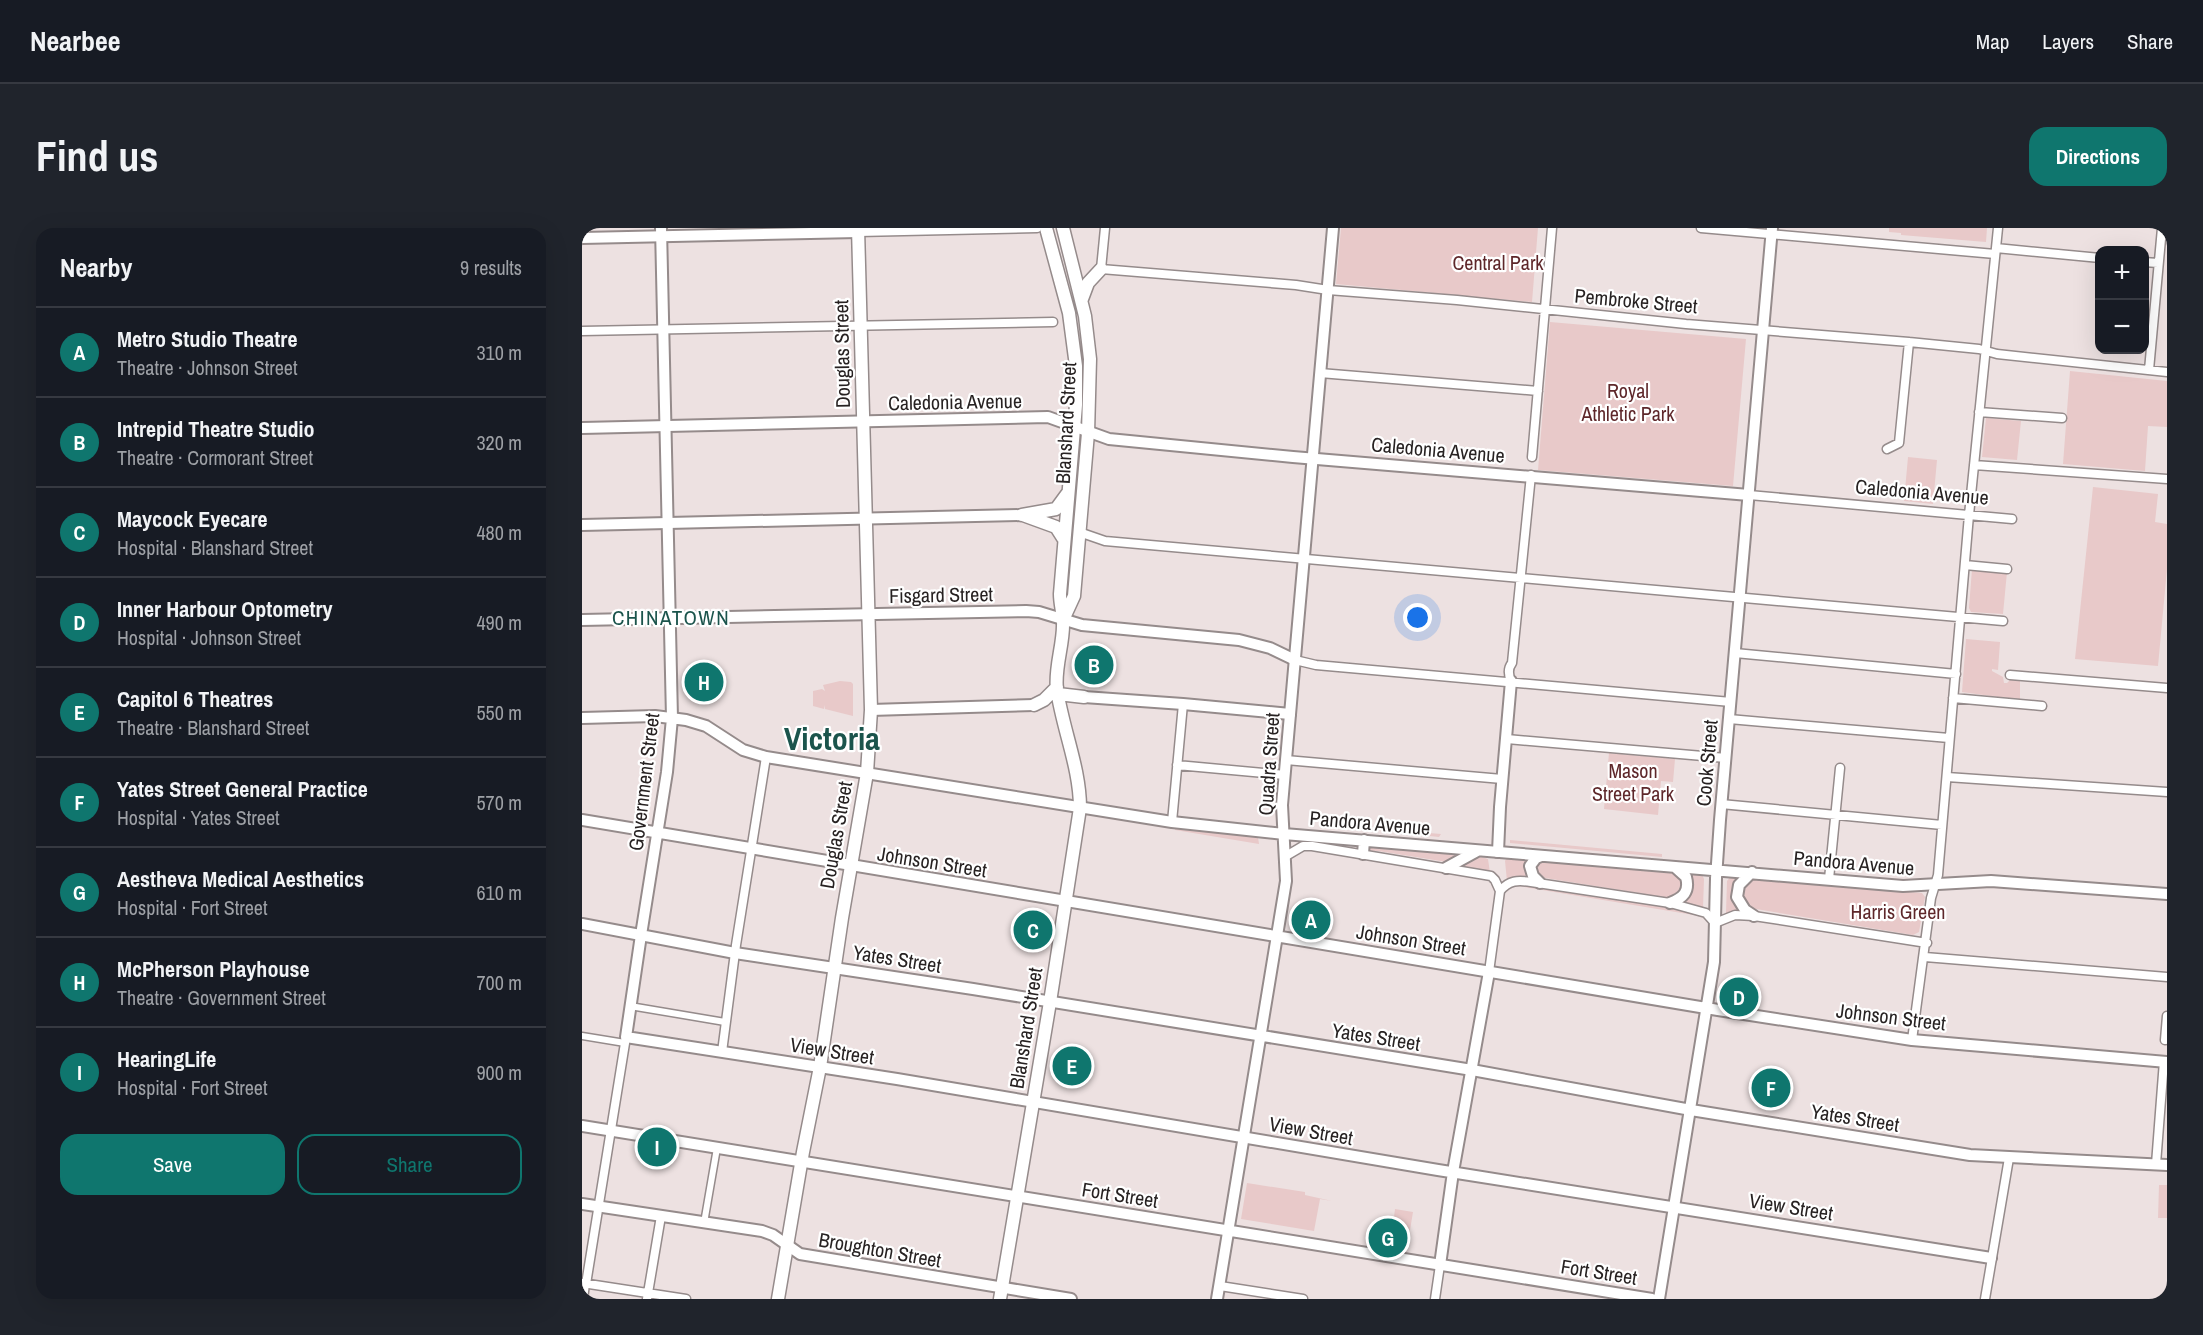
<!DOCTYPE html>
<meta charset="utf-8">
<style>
body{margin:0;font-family:"Archivo Narrow",sans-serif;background:#20242c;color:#f1f3f6}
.controls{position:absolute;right:18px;top:18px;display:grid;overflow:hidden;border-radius:12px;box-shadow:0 6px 24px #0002}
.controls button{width:54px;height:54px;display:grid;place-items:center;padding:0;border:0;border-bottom:2px solid #363941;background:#171b24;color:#f1f3f6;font:30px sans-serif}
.you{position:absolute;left:836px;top:390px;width:21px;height:21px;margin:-15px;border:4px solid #fff;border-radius:50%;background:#1a73e8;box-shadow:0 0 0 9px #1a73e833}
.badge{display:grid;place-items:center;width:39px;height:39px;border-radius:50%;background:#0f766e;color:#fff;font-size:20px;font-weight:700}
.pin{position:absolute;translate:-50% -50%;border:3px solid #fff;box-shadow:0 2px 6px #0006}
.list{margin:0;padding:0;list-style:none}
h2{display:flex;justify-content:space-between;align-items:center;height:78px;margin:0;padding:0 24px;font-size:26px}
h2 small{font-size:20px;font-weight:400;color:#9ea1a6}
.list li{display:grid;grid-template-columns:39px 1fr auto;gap:18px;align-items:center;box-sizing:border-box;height:90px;padding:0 24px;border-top:2px solid #363941}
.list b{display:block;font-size:22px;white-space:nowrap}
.list p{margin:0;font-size:20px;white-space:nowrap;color:#9ea1a6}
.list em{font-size:20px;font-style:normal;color:#9ea1a6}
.actions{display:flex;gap:12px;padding:18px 24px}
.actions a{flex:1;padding:14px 0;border:2px solid #0f766e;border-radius:18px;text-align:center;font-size:21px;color:#0f766e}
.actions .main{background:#0f766e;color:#fff}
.map{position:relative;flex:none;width:1585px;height:1071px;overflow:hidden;border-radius:18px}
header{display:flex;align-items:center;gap:36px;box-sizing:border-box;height:84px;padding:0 30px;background:#171b24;border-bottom:2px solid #363941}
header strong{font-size:28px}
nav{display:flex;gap:33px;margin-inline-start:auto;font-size:21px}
.intro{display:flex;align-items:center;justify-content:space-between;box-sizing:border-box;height:144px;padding:0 36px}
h1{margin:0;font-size:42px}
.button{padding:15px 27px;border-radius:18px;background:#0f766e;color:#fff;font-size:21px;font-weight:700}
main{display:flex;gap:36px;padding:0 36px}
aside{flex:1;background:#171b24;border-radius:18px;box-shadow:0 6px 24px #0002}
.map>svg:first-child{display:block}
</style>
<header>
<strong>Nearbee</strong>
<nav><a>Map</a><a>Layers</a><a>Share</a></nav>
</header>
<div class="intro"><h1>Find us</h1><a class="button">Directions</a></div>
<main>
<aside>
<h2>Nearby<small>9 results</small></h2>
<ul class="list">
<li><span class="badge">A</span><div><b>Metro Studio Theatre</b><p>Theatre · Johnson Street</p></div><em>310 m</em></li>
<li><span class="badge">B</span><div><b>Intrepid Theatre Studio</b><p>Theatre · Cormorant Street</p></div><em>320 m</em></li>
<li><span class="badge">C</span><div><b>Maycock Eyecare</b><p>Hospital · Blanshard Street</p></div><em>480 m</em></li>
<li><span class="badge">D</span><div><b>Inner Harbour Optometry</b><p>Hospital · Johnson Street</p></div><em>490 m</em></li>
<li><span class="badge">E</span><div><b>Capitol 6 Theatres</b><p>Theatre · Blanshard Street</p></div><em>550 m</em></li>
<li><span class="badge">F</span><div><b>Yates Street General Practice</b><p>Hospital · Yates Street</p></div><em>570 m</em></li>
<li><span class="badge">G</span><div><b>Aestheva Medical Aesthetics</b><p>Hospital · Fort Street</p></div><em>610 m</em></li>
<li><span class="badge">H</span><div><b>McPherson Playhouse</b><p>Theatre · Government Street</p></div><em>700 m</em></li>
<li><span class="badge">I</span><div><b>HearingLife</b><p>Hospital · Fort Street</p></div><em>900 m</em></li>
</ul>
<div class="actions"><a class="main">Save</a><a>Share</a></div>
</aside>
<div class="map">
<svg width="1585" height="1071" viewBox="0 0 1585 1071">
<rect width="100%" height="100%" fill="#ede1e1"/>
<path fill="#e8c9c9" d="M759 0H956L950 74 754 56Z
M1307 0H1405L1404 14 1319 7V5L1307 4Z
M968 94 1164 111 1151 258 956 242Z
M1488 143 1585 153V199L1566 198 1563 243 1481 236Z
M1404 190 1439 193 1435 232 1400 229Z
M1326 229 1355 232 1351 276 1322 273Z
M1511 259 1576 266 1573 294 1585 296V341L1576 438 1493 431Z
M1390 341 1425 344 1421 386 1389 384 1387 380Z
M1384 411 1418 414 1416 442 1410 441V443L1421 449 1422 455H1425L1430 450H1438V472L1380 464Z
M258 453 269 454 271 456V488L243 481V477L242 481 231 478V463L240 461 243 463 241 457Z
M1027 525 1093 531 1091 554 1079 553 1076 587 1022 581Z
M764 598 859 606 857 609 764 599Z
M593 600 676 609 677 616 593 602Z
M928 612 1080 626V629L928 615Z
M785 617 883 626 865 634 796 623 788 624 785 621Z
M894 627 906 631 908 645 877 639 878 636Z
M925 629 948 630V650L925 653 923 633Z
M957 633 1092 644 1100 649 1101 663 1088 670 957 649 951 640Z
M1105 645 1120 646 1122 651 1121 680 1100 675Z
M1149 648 1158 649 1159 684 1144 685 1145 653Z
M1172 651 1340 665 1343 669 1337 704 1331 707 1168 680 1158 667 1166 652Z
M937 656 1118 685V688L930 657Z
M665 955 723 964V967L750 973 738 971 732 1003 659 991Z
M1577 957H1585V990H1576Z
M813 981 831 984 828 1002 820 1001 819 1003 810 1004Z"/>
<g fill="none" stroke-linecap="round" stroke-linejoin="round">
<defs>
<path id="pedestrian" d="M48 778 143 794
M0 808 43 815
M122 995 135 920
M2 1071 4 1056"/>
<path id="minor" d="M523 0 519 41 714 57 746 62 875 72 1104 96 1327 114 1397 121 1415 126 1585 144
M1119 0 1413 26
M276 4 455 0
M1414 20 1518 30
M1562 34 1576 35
M0 103 471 94
M1567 142 1580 0
M738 145 956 163
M1397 184 1480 190
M1305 221 1317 215 1327 114
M950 229 970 0
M1392 237 1585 251
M1167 267 1430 291
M497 304 523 313 1421 393
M1383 337 1425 341
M1153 425 1374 446
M713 432 734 437 1149 474
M1428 447 1585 460
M929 453C926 446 926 440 930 435L949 247
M1371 470 1460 478
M1147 491 1367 510
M925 511 1144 530
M704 532 920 551
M595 537 703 547
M1365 549 1585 564
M1139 576 1360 597
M590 594 601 476
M704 628 721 618H730L909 648 913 652 918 663 907 744
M1247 651 1258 540
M918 663C927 652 936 652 949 654L1088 675 1124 685 1133 695 1153 687 1172 688 1345 715
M1343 729 1585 749
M1330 812 1349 670 1356 647 1387 287 1416 0
M1583 812 1585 788
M140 824 154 717 184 529
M1574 936 1582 833
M0 1055 104 1071
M4 1056 44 809
M638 1058 721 1071
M65 1071 79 988
M853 1071 858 1037
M1403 1071 1427 930"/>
<path id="tertiary" d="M0 10 276 4
M0 200 466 189 527 211 711 229 1167 267
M0 297 440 287
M0 392 444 383 457 384 500 397 657 412 688 420 713 432
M502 469 601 476 708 486
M289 482 452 477
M916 624 918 579 929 453
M59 707 44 809 315 851 856 942 1409 1030
M0 976 180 1003 191 1007 218 1026 489 1071
M858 1037 871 944 907 744"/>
<path id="secondary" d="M0 490 73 488 104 492 124 498 161 522 184 529 590 594 702 606 1321 658 1409 653 1585 666
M0 592 1136 782 1330 812 1585 834
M781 626 782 612
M864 640 895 623
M1170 644 1157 657 1155 669 1163 682 1172 688
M958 655 951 648 948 638 954 630 959 628
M1088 675C1101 670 1108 664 1104 649L1094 640
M0 696 153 725 391 761 890 842 1109 882 1388 927 1585 937
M59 707 85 544 90 490 79 0
M0 898 1070 1071
M635 1071 704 653 700 577 751 0
M1077 1071 1132 734 1134 650 1138 592 1190 0"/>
<path id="primary" d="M481 0 503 88 508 131 506 205 492 368 481 392
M500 71 506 55 519 41
M440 287 474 281 485 266
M441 287 474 299 481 310
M476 466 502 469
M452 477 462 472 475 459
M196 1071 221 924 238 839 260 690 285 545 289 482 276 0
M418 1071 468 774 498 580C498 540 481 502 475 462 472 440 482 416 481 394 481 385 478 376 478 366L494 177V138L487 85 464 0"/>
</defs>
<use href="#pedestrian" stroke="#958b8b" stroke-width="9"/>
<use href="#minor" stroke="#958b8b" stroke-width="11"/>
<use href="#tertiary" stroke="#958b8b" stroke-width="14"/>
<use href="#secondary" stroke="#958b8b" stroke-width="14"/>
<use href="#primary" stroke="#958b8b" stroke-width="15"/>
<use href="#pedestrian" stroke="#fff" stroke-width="6"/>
<use href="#minor" stroke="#fff" stroke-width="8"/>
<use href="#tertiary" stroke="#fff" stroke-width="10"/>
<use href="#secondary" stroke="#fff" stroke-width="10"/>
<use href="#primary" stroke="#fff" stroke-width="12"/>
</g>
<g text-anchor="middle" stroke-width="4.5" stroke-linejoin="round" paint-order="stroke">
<g font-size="20" fill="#5e272a" stroke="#fff">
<text x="916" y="42">Central Park</text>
<text x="1046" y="170">Royal<tspan x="1046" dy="23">Athletic Park</tspan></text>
<text x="1051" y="550">Mason<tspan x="1051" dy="23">Street Park</tspan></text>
<text x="1316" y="691">Harris Green</text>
</g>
<g font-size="20" fill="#272222" stroke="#fff">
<text transform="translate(1054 73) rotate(5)" y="7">Pembroke Street</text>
<text transform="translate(260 126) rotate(-91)" y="7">Douglas Street</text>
<text transform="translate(373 174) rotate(-1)" y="7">Caledonia Avenue</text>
<text transform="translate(484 195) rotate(-87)" y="7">Blanshard Street</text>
<text transform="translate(856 222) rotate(5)" y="7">Caledonia Avenue</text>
<text transform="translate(1340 264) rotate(5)" y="7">Caledonia Avenue</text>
<text transform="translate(359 367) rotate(-1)" y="7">Fisgard Street</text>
<text transform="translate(1125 535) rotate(-85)" y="7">Cook Street</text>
<text transform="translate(687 536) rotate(-86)" y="7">Quadra Street</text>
<text transform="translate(62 554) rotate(-83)" y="7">Government Street</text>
<text transform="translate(788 595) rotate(5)" y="7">Pandora Avenue</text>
<text transform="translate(254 607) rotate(-80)" y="7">Douglas Street</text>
<text transform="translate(350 634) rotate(9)" y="7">Johnson Street</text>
<text transform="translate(1272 635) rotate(5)" y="7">Pandora Avenue</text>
<text transform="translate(829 712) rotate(9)" y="7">Johnson Street</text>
<text transform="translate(315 731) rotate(9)" y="7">Yates Street</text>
<text transform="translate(1309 789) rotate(7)" y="7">Johnson Street</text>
<text transform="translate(444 800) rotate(-81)" y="7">Blanshard Street</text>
<text transform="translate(794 809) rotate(9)" y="7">Yates Street</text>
<text transform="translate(250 823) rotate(9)" y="7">View Street</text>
<text transform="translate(1273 890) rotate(9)" y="7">Yates Street</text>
<text transform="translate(729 903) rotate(10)" y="7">View Street</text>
<text transform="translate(538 967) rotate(9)" y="7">Fort Street</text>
<text transform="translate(1209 979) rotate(9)" y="7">View Street</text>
<text transform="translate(298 1022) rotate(10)" y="7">Broughton Street</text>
<text transform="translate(1017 1044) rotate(9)" y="7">Fort Street</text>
</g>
<g font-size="21" letter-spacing="1.5" fill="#1b544c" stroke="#fff">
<text x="89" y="397">CHINATOWN</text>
</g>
<g font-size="32" font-weight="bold" fill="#1b544c" stroke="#fff">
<text x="250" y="522">Victoria</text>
</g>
</g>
</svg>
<div class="controls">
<button>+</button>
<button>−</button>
</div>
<div class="you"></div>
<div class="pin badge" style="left:729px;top:692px">A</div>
<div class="pin badge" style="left:512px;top:437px">B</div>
<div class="pin badge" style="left:451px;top:702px">C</div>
<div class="pin badge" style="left:1157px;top:769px">D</div>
<div class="pin badge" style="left:490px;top:838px">E</div>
<div class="pin badge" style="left:1189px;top:860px">F</div>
<div class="pin badge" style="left:806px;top:1010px">G</div>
<div class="pin badge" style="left:122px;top:454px">H</div>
<div class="pin badge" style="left:75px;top:919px">I</div>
</div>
</main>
